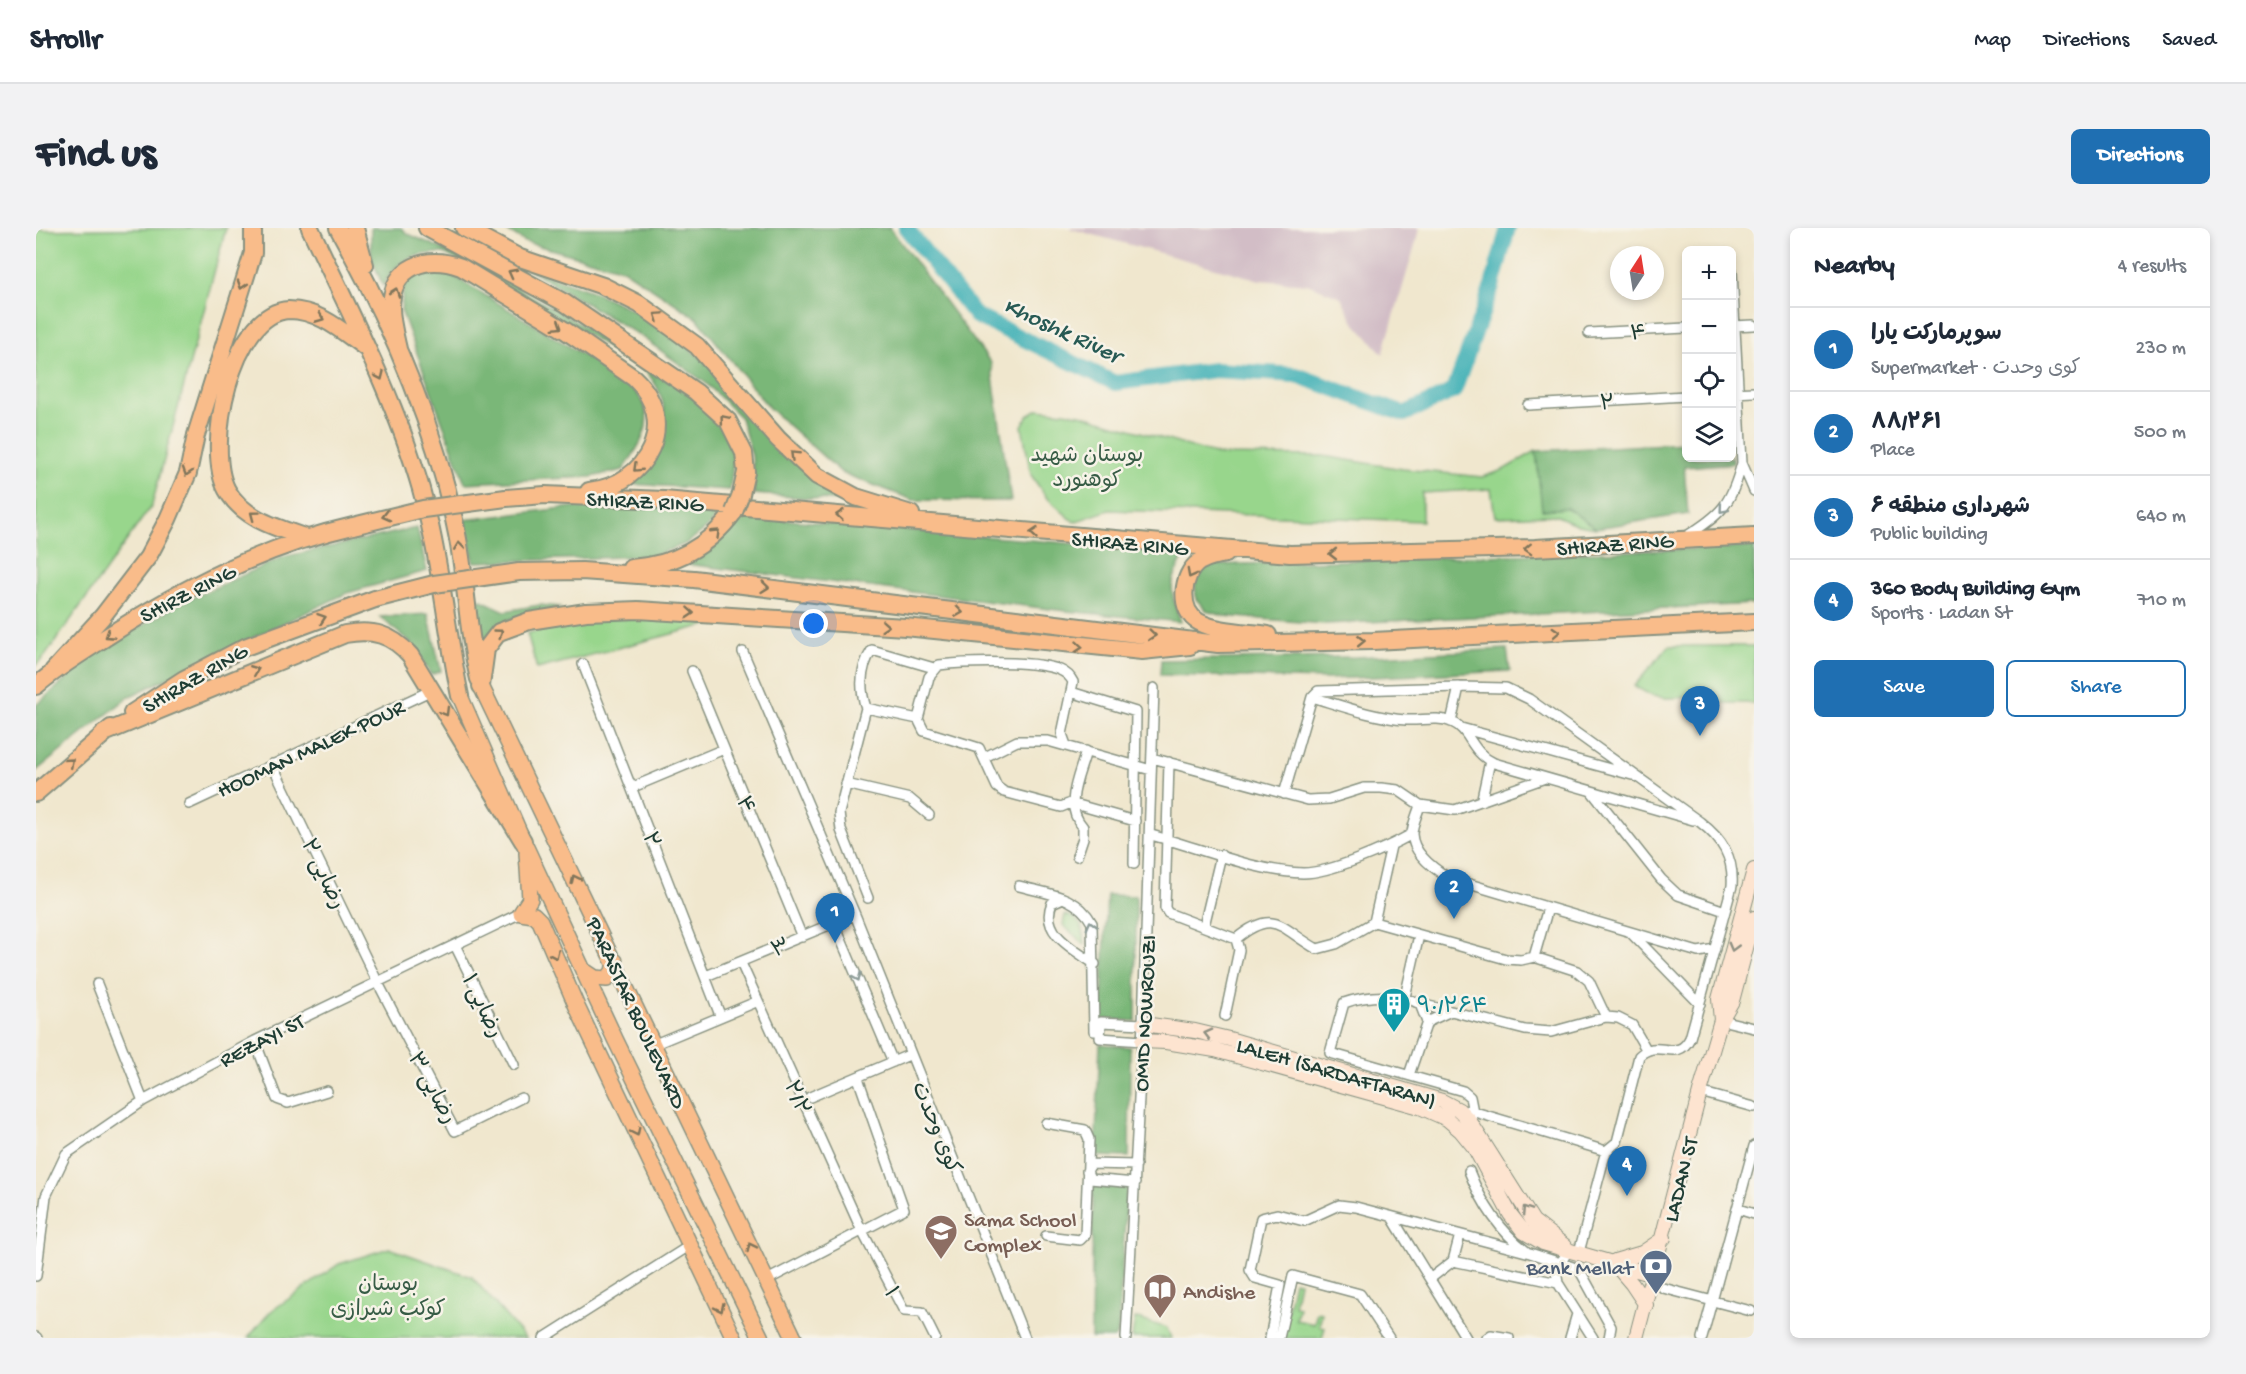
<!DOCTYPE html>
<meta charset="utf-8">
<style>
body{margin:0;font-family:"Gochi Hand","Playpen Sans Arabic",sans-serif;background:#f2f2f3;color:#1f2937}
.controls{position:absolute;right:18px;top:18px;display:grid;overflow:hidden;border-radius:9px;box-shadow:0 3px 9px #0003}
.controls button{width:54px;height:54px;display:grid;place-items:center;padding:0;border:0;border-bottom:2px solid #e0e1e3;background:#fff;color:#1f2937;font:30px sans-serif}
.compass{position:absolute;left:1574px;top:18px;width:54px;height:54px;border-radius:50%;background:#fff;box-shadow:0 3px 9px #0003;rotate:12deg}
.you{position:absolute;left:778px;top:396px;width:21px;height:21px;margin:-15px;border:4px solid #fff;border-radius:50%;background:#1a73e8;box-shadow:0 0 0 9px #1a73e833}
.badge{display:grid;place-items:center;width:39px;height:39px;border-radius:50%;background:#1f6fb2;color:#fff;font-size:20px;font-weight:700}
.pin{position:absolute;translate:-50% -50px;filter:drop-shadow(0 2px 3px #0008)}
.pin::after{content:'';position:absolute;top:32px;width:21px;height:18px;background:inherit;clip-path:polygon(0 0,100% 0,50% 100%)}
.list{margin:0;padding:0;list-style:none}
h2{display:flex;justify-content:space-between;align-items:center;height:78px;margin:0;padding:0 24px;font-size:26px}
h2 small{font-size:20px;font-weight:400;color:#747a83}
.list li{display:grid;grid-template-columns:39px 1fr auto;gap:18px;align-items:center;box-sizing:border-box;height:84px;padding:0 24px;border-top:2px solid #e0e1e3}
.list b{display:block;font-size:22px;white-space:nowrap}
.list p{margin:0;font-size:20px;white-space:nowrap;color:#747a83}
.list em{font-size:20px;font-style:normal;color:#747a83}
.actions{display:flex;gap:12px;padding:18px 24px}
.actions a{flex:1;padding:14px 0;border:2px solid #1f6fb2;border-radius:9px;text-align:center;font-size:21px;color:#1f6fb2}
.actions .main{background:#1f6fb2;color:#fff}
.icon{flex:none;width:33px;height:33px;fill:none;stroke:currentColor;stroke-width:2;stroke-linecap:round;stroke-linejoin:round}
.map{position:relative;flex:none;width:1718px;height:1110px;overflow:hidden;border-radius:9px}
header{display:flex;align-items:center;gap:36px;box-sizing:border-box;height:84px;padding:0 30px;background:#fff;border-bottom:2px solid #e0e1e3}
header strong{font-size:28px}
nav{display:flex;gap:33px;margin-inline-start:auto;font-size:21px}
.intro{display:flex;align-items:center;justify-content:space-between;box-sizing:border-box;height:144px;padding:0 36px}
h1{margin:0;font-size:42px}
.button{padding:15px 27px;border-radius:9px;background:#1f6fb2;color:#fff;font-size:21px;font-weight:700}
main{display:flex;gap:36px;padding:0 36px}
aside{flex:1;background:#fff;border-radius:9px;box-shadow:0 3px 9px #0003}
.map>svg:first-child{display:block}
</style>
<header>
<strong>Strollr</strong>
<nav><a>Map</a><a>Directions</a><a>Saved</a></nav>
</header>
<div class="intro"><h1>Find us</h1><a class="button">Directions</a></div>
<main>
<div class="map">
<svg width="1718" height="1110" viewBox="0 0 1718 1110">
<rect width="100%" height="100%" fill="#f7f3e8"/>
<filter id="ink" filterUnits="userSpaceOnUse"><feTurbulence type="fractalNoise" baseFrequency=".0167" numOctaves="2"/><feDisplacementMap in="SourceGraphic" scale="12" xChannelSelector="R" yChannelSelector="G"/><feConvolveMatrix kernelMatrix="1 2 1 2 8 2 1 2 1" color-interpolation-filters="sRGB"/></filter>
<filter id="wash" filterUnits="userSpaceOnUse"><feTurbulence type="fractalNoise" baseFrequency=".008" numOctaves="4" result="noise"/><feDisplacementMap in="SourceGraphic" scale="24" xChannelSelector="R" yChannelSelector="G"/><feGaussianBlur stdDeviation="1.35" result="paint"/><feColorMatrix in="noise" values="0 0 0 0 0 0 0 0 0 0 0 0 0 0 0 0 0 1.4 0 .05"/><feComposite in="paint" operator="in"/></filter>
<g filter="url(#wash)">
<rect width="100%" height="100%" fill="#f0e7ce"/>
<path fill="#d2bdc6" d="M1032 0H1384L1347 126 1317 93 1305 69 1271 56 1224 52Z"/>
<path fill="#98d68c" stroke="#5c8a60" stroke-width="1.5" d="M190 0 116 277 9 428 0 437V2Z
M1002 181 1044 186 1182 227 1287 228 1367 241 1446 249 1467 242 1500 223 1507 282 1531 280 1560 300 1542 297 1519 287 1459 289 1455 261 1386 265V293L1073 282 1038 294 1010 269 995 247 986 198 992 187Z
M621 390 678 395 501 441 491 405 566 391Z
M1633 418H1718V475H1676L1669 469 1629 470 1616 468 1598 458Z
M1029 687C1045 688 1048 703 1049 717L1027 697Z
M353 1020 436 1049 489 1110H212L234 1084 303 1036Z
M1258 1053 1263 1054 1258 1078 1263 1079 1260 1092 1278 1096 1281 1084 1286 1085 1283 1098 1289 1099 1286 1110H1246Z
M1099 1090 1131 1100 1135 1110H1096Z"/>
<path fill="#7ab778" stroke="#4c7a56" stroke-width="1.5" d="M335 0H365L372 6 437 34 604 131 668 178 689 199 699 217 694 262 595 256C626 229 642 183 613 147 605 138 589 131 579 124 526 89 464 55 408 25 377 25 362 30 347 58L335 29Z
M466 0H854L955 135 975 273 877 272 806 245 733 180 661 90 587 41 489 14Z
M406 41 587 151C593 158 602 165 606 173 620 197 600 223 587 242L555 249 429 255 365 82 368 56 386 43Z
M492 41 558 64 608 87 668 132 811 273 718 266 716 228 705 190 671 156 603 107Z
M1650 215V230H1696V226L1697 235 1648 239 1652 286 1560 300 1531 280 1506 282 1500 223Z
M553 277 684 283 671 300 649 316 616 328 438 334 428 292Z
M704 288 1150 325C1132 358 1133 359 1145 394L1030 383 649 336 676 321Z
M381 300 391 343 311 365 94 468 0 543V477L63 423 143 376 247 329Z
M1718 319V376L1289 396 1188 388 1171 383 1160 371 1159 354 1165 342 1177 337Z
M445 372 469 383 504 377 525 379C493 388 468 384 447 413L439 373Z
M392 386 405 443 395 447 376 416 344 389Z
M1471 421 1474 443 1291 451 1124 447 1125 432 1320 429Z
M1071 667 1100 668V793L1065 791Z
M1064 816 1094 819 1093 929 1059 928Z
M1057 958 1091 960 1082 1105 1078 1110H1055Z"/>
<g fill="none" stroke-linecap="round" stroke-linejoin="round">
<path stroke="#3fb0b6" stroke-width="16" d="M870 0 940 88 1079 155 1179 142 1260 147 1368 186 1418 163 1456 58 1472 0"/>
</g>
</g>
<g filter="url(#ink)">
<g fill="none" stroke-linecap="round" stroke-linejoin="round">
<defs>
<path id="street" d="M1696 98 1718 97
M1553 105 1650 100
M1696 165 1718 164
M1492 177 1650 168
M1706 235 1718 263
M1649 309C1685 287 1695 277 1706 235L1696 43
M707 424 820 689 989 1110
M547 436 684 787
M656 443 766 709
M1035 464 1100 484 1098 636
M1276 469C1306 478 1339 490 1370 492 1386 493 1400 488 1416 494 1435 502 1434 524 1458 535L1657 592
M830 480 882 491 888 503 943 520 961 559 968 564 1025 579 1035 575 1099 593
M882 491 893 449 903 437C930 434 999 432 1024 442 1031 445 1034 448 1037 454L1026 506 1030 517
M1415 494 1423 459
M1425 500 1596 547
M949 529 981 513H1012L1115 542
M1116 530 1272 572 1293 571 1328 560H1345L1362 562 1384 577 1419 582 1509 550
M1133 534 1129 680 1132 685 1200 711 1203 722 1189 788
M236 536 341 753 419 903 485 870
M810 556 874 571 893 587
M597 559 688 521
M1556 564 1625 651 1642 667 1689 683
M1248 566 1276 469 1282 463 1423 459 1470 460 1493 471 1664 594C1686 611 1698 629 1696 658L1654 810C1641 836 1622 809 1603 828L1581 914 1570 923 1543 1024
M1446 570 1454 533
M153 576 396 462
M1384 577C1382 585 1376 597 1376 606 1377 626 1398 641 1413 650L1662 724 1679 721
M1115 607C1161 619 1220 644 1267 645 1295 645 1351 620 1376 606
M1041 628 1047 610V599C1027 577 1043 549 1050 523
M983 658C1011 666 1041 667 1056 695L1058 803H1063
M832 670 805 602 803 585 830 480C823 459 824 440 836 422L898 440
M1027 670 1016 675C1003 705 1039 722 1059 736
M1338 694 1355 618
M798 695 857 834
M1168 698 1185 627
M1595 705 1664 776
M1200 711C1239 679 1245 701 1281 721L1300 716 1338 694 1470 731 1485 732 1498 729 1541 743 1553 753 1570 789
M419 717 478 837
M1498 729 1512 680
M705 735 825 1001 868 1083 886 1084 899 1110
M670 748 817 687
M61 756 107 873
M1369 769 1383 707
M1384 776 1414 783
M1685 792 1718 800
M219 813 241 871 252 875 291 863
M1106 813 1064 810 1065 794 1107 796
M619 816 720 774
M1373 847 1391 794
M1664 864 1718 879
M774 869 873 827
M1432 882 1570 923
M1010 895 1049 902 1053 911 1049 1007 1044 1012 1010 1008
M1431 895 1437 884 1434 869 1427 863 1294 825 1308 775C1330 767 1364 765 1384 776L1391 794 1415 783 1489 802 1515 804 1570 789 1582 790 1596 797 1610 821
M1433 943C1445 974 1464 1003 1490 1023
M1099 955 1054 951 1051 943 1055 936 1100 937
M1702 981 1718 986
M1357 991 1430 1110
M1533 1021 1520 1043 1522 1055 1557 1110
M1417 1033 1522 1055
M0 1048 10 968 30 926 107 873 219 813 485 685
M1395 1050 1417 1033 1424 1007
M731 1052 868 981 822 850
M1627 1060 1715 1083
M0 1109 1 1110
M508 1110 653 1018
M1090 1110 1107 796 1118 460
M1234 1110 1244 1057 1219 1050 1214 1042 1225 990 1241 986 1268 993 1303 977 1320 979 1494 1025 1543 1041 1575 1099 1573 1110
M1243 1110 1257 1048 1324 1066 1353 1110
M1451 1110 1455 1107 1473 1110
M1534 1110 1541 1086
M1666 1110 1718 918"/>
<path id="secondary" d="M1685 792 1683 771 1718 642
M1107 796 1159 803 1193 811 1406 873 1423 882 1433 892 1497 993 1529 1018
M1106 813 1130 814 1179 822 1384 879 1411 891 1425 903 1438 919 1474 986 1488 1004 1507 1015 1618 1047
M1579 1033 1606 1025 1628 1010
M1578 1035 1596 1056 1610 1077
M1600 1110 1664 864 1685 792 1696 773 1718 690"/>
<path id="primary" d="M445 458 758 1110
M424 468 487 613 579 811 725 1110
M485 685 498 687 504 693 541 779 698 1110
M485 685 494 671 491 625
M550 744 559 750 571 751 577 744 579 733"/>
<path id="highway" d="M274 0C314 85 359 170 385 261 404 329 410 399 424 468
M302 0C355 96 400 198 421 306 431 355 431 404 443 451
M319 0 329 37
M391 0 529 75 660 164 692 193 708 225 710 244
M428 0 484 30 567 58 603 76 661 118 742 211 781 248 820 269 875 286
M362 121C359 108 355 93 355 79 356 37 391 27 425 39L530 103 598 150C644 193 612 257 553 263
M470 270 509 267 628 272 1254 326 1499 320 1718 308
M271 310C242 300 207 291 191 262 168 221 195 84 253 82 283 82 307 104 330 120
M1190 326C1180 327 1172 329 1163 334 1145 347 1142 383 1163 394 1182 404 1211 404 1232 407
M595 340C639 337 672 319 698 284
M483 344 546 343 658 351 1182 416 1337 413 1718 394
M17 443 66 389 112 329 132 291 152 245 160 207 217 25V0
M0 458C22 439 47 424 72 408 147 360 228 318 317 298
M445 458 450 421 463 404 493 393 550 384 602 382 869 399 1106 423 1154 418
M96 485 148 451 209 419 339 371
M68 505 309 406C337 401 355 406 374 427L487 613
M0 565 75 500"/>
</defs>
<use href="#street" stroke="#889281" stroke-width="12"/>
<use href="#secondary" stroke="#889281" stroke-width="16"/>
<use href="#primary" stroke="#889281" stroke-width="18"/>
<use href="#highway" stroke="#889281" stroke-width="20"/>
<use href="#street" stroke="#fff" stroke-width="9"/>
<use href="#secondary" stroke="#fde4d0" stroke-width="14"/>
<use href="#primary" stroke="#f9bc8a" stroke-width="15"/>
<use href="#highway" stroke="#f9bc8a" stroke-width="16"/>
<defs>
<path id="highway-bridge" d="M698 284 705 266 710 244
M317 298 387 281 470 270
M339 371 398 356 483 344"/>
</defs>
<use href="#highway-bridge" stroke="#889281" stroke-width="20" stroke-linecap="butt"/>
<use href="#highway-bridge" stroke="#f9bc8a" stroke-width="16"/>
</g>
<defs><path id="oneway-chevron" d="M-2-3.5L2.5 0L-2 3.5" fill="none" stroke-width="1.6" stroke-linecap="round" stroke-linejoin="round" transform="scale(1.5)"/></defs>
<g stroke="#81765b">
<use href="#oneway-chevron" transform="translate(476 45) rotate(-152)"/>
<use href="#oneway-chevron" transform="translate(206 57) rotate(108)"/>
<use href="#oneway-chevron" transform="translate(359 64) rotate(-71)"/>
<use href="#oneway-chevron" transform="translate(622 88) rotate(-146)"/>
<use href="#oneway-chevron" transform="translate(284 90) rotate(22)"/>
<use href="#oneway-chevron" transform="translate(522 98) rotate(32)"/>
<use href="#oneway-chevron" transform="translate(344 148) rotate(66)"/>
<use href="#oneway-chevron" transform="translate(688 191) rotate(-130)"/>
<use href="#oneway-chevron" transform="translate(758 227) rotate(-136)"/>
<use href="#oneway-chevron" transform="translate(601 240) rotate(136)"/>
<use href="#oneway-chevron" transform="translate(151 244) rotate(108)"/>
<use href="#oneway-chevron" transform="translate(218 287) rotate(-143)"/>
<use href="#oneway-chevron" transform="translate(804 287) rotate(-175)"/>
<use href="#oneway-chevron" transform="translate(350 288) rotate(166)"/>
<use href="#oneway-chevron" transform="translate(680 305) rotate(-44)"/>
<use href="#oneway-chevron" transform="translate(998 305) rotate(-175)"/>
<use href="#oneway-chevron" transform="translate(423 318) rotate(-97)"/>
<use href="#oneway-chevron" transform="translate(1492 321) rotate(178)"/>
<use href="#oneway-chevron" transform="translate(1297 326) rotate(-180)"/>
<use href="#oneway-chevron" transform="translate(1155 346) rotate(118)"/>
<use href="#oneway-chevron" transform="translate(729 359) rotate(6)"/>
<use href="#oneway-chevron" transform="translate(923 384) rotate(8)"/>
<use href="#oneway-chevron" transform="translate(654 385) rotate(4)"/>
<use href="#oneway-chevron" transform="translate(286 390) rotate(-19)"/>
<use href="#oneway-chevron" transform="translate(849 398) rotate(4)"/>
<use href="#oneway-chevron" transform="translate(1520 404) rotate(-3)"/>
<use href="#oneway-chevron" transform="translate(463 405) rotate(-36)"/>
<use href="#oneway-chevron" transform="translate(73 407) rotate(147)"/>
<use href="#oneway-chevron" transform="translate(1116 407) rotate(6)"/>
<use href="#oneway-chevron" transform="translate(1325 413) rotate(-1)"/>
<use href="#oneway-chevron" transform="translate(1043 419) rotate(5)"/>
<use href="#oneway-chevron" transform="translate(219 442) rotate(-22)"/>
<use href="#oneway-chevron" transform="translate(409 484) rotate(59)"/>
<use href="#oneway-chevron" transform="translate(34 534) rotate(-41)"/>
<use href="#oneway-chevron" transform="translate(539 651) rotate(-116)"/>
<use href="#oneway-chevron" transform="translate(519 727) rotate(66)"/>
<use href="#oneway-chevron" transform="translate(600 904) rotate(65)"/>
<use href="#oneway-chevron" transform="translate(715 1019) rotate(-116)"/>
<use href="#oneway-chevron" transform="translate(684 1080) rotate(64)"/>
</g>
<g stroke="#8f9e9a">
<use href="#oneway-chevron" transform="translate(1687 281) rotate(130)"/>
<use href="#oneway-chevron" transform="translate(1055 697) rotate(-105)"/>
<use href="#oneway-chevron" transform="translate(821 749) rotate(67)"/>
</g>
<g stroke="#8e9082">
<use href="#oneway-chevron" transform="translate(1697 719) rotate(105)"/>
<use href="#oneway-chevron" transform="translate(1172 806) rotate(-166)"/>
<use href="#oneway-chevron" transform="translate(1490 982) rotate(-123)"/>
</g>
</g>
<defs>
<symbol id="building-pin" viewBox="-11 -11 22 30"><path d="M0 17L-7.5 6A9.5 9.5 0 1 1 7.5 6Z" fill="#0f9aa8" stroke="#f7f3e8"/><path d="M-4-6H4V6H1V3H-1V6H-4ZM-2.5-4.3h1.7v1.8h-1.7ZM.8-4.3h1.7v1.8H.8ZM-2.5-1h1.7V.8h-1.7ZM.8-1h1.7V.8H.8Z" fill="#fff"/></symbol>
<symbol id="school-pin" viewBox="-11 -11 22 30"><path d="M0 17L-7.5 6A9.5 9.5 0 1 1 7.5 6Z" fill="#8d6e63" stroke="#f7f3e8"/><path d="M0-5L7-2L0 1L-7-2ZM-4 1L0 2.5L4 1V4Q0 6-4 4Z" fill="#fff"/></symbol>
<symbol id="bank-pin" viewBox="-11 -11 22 30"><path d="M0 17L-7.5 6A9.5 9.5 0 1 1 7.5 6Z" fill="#5c6f8a" stroke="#f7f3e8"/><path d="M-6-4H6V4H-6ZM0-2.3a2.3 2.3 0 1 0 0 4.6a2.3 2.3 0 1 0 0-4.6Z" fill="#fff"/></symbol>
<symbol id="library-pin" viewBox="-11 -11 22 30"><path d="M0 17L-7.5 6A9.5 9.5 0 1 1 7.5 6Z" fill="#8d6e63" stroke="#f7f3e8"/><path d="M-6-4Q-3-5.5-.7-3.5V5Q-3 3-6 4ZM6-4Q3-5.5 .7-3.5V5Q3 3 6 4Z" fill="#fff"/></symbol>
</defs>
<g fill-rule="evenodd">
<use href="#building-pin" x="1339" y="757" width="38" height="52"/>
<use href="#school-pin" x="886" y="984" width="38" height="52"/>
<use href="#bank-pin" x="1601" y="1019" width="38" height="52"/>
<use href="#library-pin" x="1105" y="1043" width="38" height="52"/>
</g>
<g text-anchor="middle" stroke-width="5" stroke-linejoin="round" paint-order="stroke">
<g font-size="22" fill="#1f3d34" stroke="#f7f3e8">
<text transform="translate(1602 103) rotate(-3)" y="8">۴</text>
<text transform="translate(1571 173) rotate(-3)" y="8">۲</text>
<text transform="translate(609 272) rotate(3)" y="8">SHIRAZ RING</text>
<text transform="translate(1094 314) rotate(5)" y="8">SHIRAZ RING</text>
<text transform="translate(1579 315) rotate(-4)" y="8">SHIRAZ RING</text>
<text transform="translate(151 364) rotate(-27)" y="8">SHIRZ RING</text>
<text transform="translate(158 449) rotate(-30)" y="8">SHIRAZ RING</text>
<text transform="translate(274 519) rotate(-25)" y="8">HOOMAN MALEK POUR</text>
<text transform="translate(711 576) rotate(67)" y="8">۴</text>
<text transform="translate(617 611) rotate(69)" y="8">۲</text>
<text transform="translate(289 645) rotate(64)" y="8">رضایی ۲</text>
<text transform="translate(744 718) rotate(-23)" y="8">۳</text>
<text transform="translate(448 777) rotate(64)" y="8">رضایی ۱</text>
<text transform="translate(602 784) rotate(65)" y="8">PARASTAR BOULEVARD</text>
<text transform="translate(1107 785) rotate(-87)" y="8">OMID NOWROUZI</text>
<text transform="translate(225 811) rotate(-27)" y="8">REZAYI ST</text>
<text transform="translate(1301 843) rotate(16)" y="8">LALEH (SARDAFTARAN)</text>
<text transform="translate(398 859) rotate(61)" y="8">رضایی ۳</text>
<text transform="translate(763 869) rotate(66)" y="8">۲/۲</text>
<text transform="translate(902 899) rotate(68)" y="8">کوی وحدت</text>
<text transform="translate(1643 951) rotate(-76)" y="8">LADAN ST</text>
<text transform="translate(857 1063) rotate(62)" y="8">۱</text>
</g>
<g font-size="22" fill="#375c46" stroke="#f7f3e8">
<text x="1051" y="233">بوستان شهید<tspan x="1051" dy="25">کوهنورد</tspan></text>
<text x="352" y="1062">بوستان<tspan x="352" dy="25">کوکب شیرازی</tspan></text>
</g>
<g font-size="22" fill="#0d838f" stroke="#f7f3e8" text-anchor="start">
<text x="1381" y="784">۹۰/۲۶۴</text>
</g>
<g font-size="22" fill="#785e54" stroke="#f7f3e8" text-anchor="start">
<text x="928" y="998">Sama School<tspan x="928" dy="25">Complex</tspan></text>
<text x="1147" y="1070">Andishe</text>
</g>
<g font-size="22" fill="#4e5e75" stroke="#f7f3e8" text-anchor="end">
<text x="1597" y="1046">Bank Mellat</text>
</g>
<g font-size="24" font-style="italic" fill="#275a54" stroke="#f7f3e8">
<text transform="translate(1027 101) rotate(25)" y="8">Khoshk River</text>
</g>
</g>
</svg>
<div class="controls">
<button>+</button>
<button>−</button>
<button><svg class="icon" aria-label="locate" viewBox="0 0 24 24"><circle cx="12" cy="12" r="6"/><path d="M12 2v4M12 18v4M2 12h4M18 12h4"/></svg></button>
<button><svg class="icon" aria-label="layers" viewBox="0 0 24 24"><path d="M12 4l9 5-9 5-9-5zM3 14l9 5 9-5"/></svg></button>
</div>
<svg class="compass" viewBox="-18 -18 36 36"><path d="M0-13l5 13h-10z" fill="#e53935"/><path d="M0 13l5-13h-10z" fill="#747a83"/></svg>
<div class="you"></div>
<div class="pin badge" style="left:799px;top:715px">1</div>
<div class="pin badge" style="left:1418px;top:691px">2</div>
<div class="pin badge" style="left:1664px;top:508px">3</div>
<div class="pin badge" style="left:1591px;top:968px">4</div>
</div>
<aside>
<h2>Nearby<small>4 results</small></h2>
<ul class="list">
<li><span class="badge">1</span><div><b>سوپرمارکت یارا</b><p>Supermarket · کوی وحدت</p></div><em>230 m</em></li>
<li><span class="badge">2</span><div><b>۸۸/۲۶۱</b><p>Place</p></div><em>500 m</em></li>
<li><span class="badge">3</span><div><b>شهرداری منطقه ۶</b><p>Public building</p></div><em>640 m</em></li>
<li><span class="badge">4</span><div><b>360 Body Building Gym</b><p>Sports · Ladan St</p></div><em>710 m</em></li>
</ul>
<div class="actions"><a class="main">Save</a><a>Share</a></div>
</aside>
</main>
